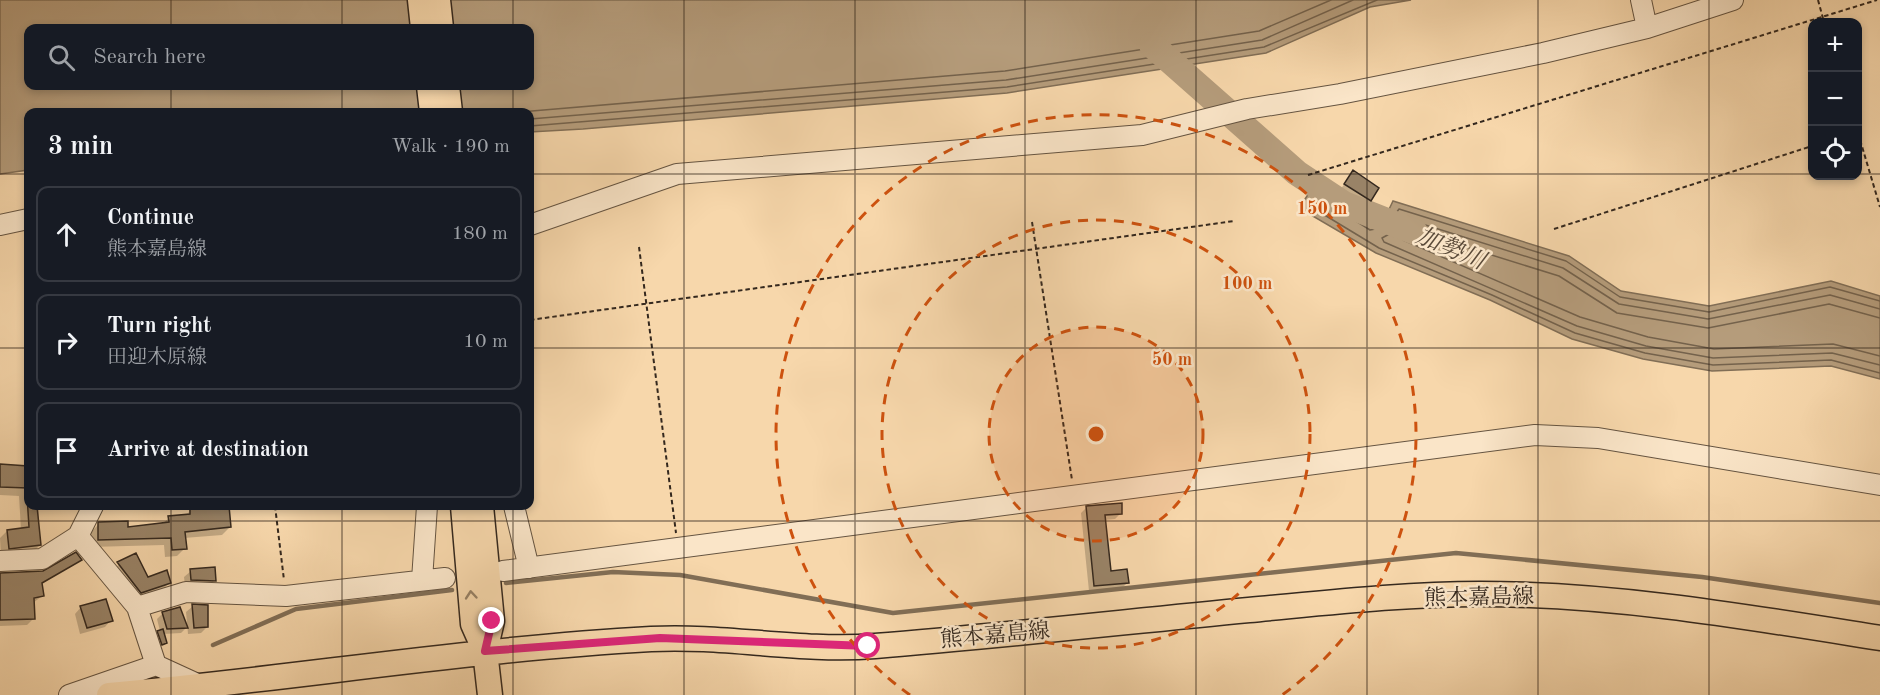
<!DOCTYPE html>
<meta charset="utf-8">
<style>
body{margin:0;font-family:"Old Standard TT","Noto Serif JP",serif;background:#242831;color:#f1f3f6}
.controls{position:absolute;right:18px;top:18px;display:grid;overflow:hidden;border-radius:12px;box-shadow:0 3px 9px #0003}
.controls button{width:54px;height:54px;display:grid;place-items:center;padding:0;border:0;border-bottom:2px solid #363941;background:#171b24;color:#f1f3f6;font:30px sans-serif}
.stop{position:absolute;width:18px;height:18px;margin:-14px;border:4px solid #db2777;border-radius:50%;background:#fff}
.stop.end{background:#db2777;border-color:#fff;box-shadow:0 2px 6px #0008}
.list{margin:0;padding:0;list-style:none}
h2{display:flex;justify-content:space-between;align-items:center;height:78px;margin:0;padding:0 24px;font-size:26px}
h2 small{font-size:20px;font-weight:400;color:#9ea1a6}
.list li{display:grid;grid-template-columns:39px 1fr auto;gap:18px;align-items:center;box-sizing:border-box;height:96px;margin:0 12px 12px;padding:0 12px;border:2px solid #363941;border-radius:12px}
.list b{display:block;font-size:22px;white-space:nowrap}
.list p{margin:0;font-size:20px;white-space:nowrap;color:#9ea1a6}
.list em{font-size:20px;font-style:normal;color:#9ea1a6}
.icon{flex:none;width:33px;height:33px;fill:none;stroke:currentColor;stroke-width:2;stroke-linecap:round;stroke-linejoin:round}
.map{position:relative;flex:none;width:1880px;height:695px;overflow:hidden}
.search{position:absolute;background:#171b24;box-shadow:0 3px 9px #0003;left:24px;top:24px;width:510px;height:66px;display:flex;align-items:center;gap:15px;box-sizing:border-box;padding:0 21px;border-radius:12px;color:#9ea1a6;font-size:22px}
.panel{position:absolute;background:#171b24;box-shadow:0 3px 9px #0003;left:24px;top:108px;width:510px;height:402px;border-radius:12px}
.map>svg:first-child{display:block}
</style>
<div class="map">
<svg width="1880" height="695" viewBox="0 0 1880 695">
<rect width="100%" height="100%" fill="#f7d7ab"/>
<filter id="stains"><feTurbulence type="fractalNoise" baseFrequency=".00333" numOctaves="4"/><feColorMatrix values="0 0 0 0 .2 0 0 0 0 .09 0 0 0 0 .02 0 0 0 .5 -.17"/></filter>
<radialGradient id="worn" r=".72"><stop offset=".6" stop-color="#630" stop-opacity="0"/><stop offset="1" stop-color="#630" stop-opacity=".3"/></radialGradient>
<path fill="#b59c7b" stroke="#816e56" stroke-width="1.5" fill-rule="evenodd" d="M0 0H1411L1370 7 1266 53 1007 93 583 129 530 132V112H28V170L0 174ZM28 28H530V86H28Z
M1313 187 1370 224 1383 222 1393 201 1569 256 1621 291 1709 306 1831 281 1880 296V379L1831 366 1712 371 1643 359 1572 339 1490 300 1376 253 1299 208Z"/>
<path fill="#0003" d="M1354 172 1369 200 1363 206 1339 191Z
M0 466 28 468V506H38L40 545 32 553 1 556 0 538 7 531 21 530 19 496 0 495Z
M189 506H216L230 527 222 535 184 538 185 548 177 556 165 557 164 545 91 547V532L99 524 127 528 162 524 169 518 185 516 189 512Z
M1086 508 1121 513 1115 519 1104 520 1110 572 1127 583 1121 589 1089 591 1081 513Z
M135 555 147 579 170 582 165 587 136 597 114 568Z
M80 560 40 585 42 596 33 603 34 618 27 625 0 626V575L44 572Z
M191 571 214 581 208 587 185 586 184 577Z
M193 606 207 627 201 633 188 634 186 612Z
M81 607 111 620 105 627 80 634 75 614Z
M163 613 186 628 181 633 163 634 166 643 159 647 155 635 160 631 157 619Z"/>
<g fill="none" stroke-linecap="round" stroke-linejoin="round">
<path stroke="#74624c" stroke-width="1.5" d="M520 112 1005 71 1259 31 1331 0
M530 119 1006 80 1262 40 1353 0
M530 126 1007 87 1264 47 1377 0
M1880 301 1830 287 1709 312 1620 297 1566 261 1399 209 1386 227 1370 230 1317 196 1308 205 1379 248 1492 295 1575 333 1645 353 1713 365 1831 360 1880 373
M1880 309 1830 295 1708 319 1619 304 1563 268 1403 218 1393 232 1382 238 1384 242 1577 326 1646 346 1713 358 1832 353 1880 365
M1880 318 1829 304 1708 328 1617 313 1559 276 1408 229 1401 237 1403 240 1580 317 1648 337 1714 349 1833 344 1880 356"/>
<path stroke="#816e56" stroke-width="4.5" d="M506 583 613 572 680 575 893 613 1456 553 1702 577 1880 603
M213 645 296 609 452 590"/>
<path stroke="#b59c7b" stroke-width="26" d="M1152 45 1297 173 1344 204 1415 232"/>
</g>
<path fill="#998367" stroke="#34281e" stroke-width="1.5" d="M1353 170 1379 188 1371 201 1344 184Z
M0 464 28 466V488L0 487Z
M27 496 28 506H37L41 545 9 549 7 530 29 527Z
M1122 503V514L1105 515 1111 571 1127 569 1129 583 1094 586 1086 506Z
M229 506 231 527 185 532 187 549 172 550 171 538 98 540V522L128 521V527L169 522 168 516 190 514V509Z
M76 552 82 560 42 583 44 596 34 598 35 619 0 620V573L43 571Z
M136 553 148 577 167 570 171 583 141 593 117 562Z
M215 567 216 581 191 580 190 569Z
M106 599 113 621 87 628 80 606Z
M192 604 208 605V627L194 628Z
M180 607 188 628 167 629 162 612Z
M163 629 167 643 162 645 157 631Z"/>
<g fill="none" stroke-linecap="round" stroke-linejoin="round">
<defs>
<path id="minor" d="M1641 0 1647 28
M0 225 28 219
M530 225 677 174 1142 135 1247 109 1340 94 1543 53 1647 28 1733 0
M514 506 529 568
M78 536 137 607 156 665
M0 561 42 559 78 536 93 506
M503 571 1535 435 1598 438 1880 485
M422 580 427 506
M137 607 186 592 286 596 445 578
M69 695 156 665 204 687"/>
<path id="major" d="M420 0 423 28
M438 0 441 28
M429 86 432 112
M447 86 450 112
M463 506 473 624 485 651 490 695
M481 506 492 621 485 651
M109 695C290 679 469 649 651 639 725 635 800 652 875 646 999 636 1124 622 1249 610 1325 603 1403 594 1480 594 1615 594 1748 617 1880 638"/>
</defs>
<use href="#minor" stroke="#655441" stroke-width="22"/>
<use href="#major" stroke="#34281e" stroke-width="27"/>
<path stroke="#34281e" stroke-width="2" stroke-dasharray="4.5 3" stroke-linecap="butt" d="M1818 0 1824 22
M1858 133 1880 207
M1308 175 1877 0
M1032 222 1072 480
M1554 229 1812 146
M639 247 676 533
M530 320 1234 221
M275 506 284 580"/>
<use href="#minor" stroke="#fae5c8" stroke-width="20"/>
<use href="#major" stroke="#f7d7ab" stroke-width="24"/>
</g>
<defs><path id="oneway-chevron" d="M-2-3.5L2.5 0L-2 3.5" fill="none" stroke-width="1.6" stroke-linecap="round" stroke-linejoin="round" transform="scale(1.5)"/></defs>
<use stroke="#968064" href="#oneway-chevron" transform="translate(471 595) rotate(-95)"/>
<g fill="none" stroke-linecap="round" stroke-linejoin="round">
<path stroke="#db2777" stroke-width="8" d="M492 621 485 651 660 638 868 646"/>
</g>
<path fill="none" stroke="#34281e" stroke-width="1.5" stroke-opacity="0.55" d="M171 0V28M342 0V28M513 0V28M684 0V695M855 0V695M1025 0V695M1196 0V695M1367 0V695M1538 0V695M1709 0V695M171 86V112M342 86V112M513 86V112M0 174H28M530 174H1812M1858 174H1880M0 348H28M530 348H1880M171 506V695M342 506V695M513 506V695M0 521H1880"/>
<circle cx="1096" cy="434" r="107" fill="#cd520f" fill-opacity=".12"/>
<g fill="none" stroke="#cd520f" stroke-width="3" stroke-dasharray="10 8">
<circle cx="1096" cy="434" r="107"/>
<circle cx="1096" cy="434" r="214"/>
<path d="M910 695A320 320 0 1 1 1282 695"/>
</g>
<g text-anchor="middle" stroke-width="5" stroke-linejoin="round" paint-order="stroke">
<g font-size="22" fill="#34281e" stroke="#fae5c8">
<text transform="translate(1479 596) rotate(-1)" y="8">熊本嘉島線</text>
<text transform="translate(995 634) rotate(-5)" y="8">熊本嘉島線</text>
</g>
<g font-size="24" font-style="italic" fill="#5b4b3a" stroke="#fae5c8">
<text transform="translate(1451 248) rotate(23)" y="8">加勢川</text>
</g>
</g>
<circle cx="1096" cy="434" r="9" fill="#cd520f" stroke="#fae5c8" stroke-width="3"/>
<g font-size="18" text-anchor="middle" font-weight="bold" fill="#cd520f" stroke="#fae5c8" stroke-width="5" stroke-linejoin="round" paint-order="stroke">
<text x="1322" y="214">150 m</text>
<text x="1247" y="289">100 m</text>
<text x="1172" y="365">50 m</text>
</g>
<rect width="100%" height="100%" filter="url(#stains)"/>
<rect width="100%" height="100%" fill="url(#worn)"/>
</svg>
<div class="controls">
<button>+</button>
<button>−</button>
<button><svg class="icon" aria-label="locate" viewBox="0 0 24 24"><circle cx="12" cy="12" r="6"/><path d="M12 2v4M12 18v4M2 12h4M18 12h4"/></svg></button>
</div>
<div class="stop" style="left:868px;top:646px"></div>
<div class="stop end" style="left:492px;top:621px"></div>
<div class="search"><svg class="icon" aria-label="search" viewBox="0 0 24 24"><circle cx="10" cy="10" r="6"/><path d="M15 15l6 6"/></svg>Search here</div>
<section class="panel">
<h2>3 min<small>Walk · 190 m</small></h2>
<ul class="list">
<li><svg class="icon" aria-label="ahead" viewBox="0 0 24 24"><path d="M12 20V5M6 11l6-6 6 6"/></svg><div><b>Continue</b><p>熊本嘉島線</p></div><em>180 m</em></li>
<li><svg class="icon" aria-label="right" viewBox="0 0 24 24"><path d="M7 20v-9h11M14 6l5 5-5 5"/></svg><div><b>Turn right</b><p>田迎木原線</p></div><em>10 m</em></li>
<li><svg class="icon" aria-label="arrive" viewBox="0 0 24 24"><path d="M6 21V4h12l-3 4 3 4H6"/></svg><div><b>Arrive at destination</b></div></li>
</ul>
</section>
</div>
